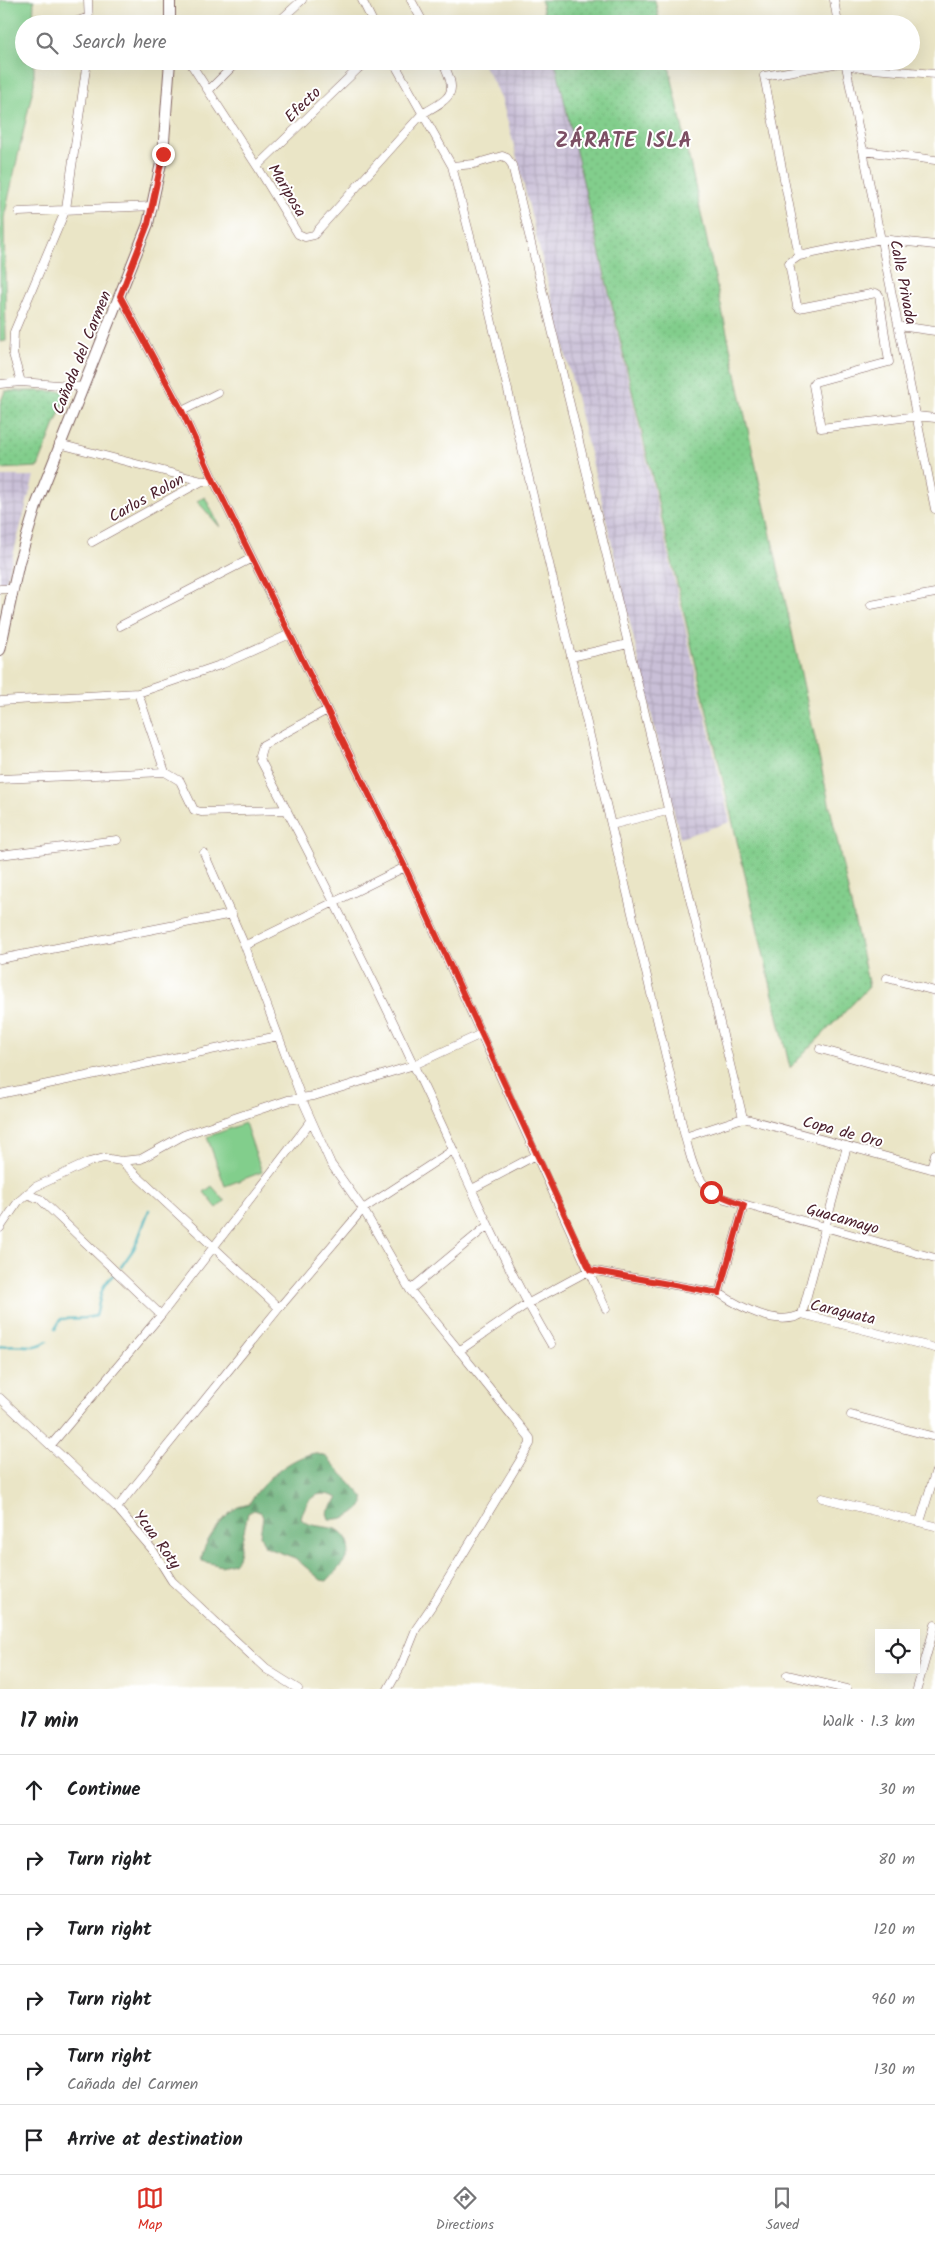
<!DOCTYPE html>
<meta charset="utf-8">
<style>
body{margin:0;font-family:Kalam,sans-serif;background:#f2f2f2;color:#202124}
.controls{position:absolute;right:15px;bottom:15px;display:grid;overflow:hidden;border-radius:0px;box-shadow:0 5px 20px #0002}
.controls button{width:45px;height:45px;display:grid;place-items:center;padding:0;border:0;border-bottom:1px solid #e0e0e0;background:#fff;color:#202124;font:25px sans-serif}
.stop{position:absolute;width:15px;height:15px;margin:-11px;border:4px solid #d93025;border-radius:50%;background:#fff}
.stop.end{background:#d93025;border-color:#fff;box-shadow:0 1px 5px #0008}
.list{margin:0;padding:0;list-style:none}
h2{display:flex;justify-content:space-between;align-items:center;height:65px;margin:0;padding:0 20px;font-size:21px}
h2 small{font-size:16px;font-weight:400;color:#757577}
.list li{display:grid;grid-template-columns:32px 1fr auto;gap:15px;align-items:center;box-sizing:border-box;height:70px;padding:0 20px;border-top:1px solid #e0e0e0}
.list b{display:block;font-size:19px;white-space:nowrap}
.list p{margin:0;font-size:16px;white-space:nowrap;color:#757577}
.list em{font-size:16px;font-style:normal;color:#757577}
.icon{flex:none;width:28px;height:28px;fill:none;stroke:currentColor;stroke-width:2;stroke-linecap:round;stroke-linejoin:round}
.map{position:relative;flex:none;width:935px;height:1689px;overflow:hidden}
.search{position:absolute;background:#fff;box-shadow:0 5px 20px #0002;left:15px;right:15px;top:15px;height:55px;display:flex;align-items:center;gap:12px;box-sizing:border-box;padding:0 18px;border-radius:28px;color:#757577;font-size:19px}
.sheet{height:485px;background:#fff}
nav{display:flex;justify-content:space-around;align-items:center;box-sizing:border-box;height:70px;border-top:1px solid #e0e0e0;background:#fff;font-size:14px;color:#757577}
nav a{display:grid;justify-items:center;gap:2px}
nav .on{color:#d93025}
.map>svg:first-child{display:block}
</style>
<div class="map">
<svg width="935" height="1689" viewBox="0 0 935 1689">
<defs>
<pattern id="industrial-grid" width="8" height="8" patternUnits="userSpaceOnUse" patternTransform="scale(1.25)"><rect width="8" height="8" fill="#c9bfd7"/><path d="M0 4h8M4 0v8" fill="none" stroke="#aea4b9"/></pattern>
<pattern id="grass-tufts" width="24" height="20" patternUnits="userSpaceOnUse" patternTransform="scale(1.25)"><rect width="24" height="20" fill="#82ce8c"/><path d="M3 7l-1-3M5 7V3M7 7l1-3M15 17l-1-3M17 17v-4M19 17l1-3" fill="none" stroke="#72b079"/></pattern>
<pattern id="forest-firs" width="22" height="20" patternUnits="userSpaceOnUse" patternTransform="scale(1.25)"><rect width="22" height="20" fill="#69b178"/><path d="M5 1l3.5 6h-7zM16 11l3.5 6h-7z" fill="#588f63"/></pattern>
<pattern id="park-dots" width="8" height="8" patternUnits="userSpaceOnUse" patternTransform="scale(1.25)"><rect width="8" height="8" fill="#82ce8c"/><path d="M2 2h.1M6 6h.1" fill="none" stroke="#72b079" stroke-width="1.8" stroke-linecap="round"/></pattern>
</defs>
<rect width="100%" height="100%" fill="#fff"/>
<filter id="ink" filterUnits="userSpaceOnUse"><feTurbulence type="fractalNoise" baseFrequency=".02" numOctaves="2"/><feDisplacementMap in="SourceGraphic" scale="10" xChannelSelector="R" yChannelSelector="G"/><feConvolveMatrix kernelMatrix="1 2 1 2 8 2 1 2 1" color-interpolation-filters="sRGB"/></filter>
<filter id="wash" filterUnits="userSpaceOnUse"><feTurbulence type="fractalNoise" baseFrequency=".0096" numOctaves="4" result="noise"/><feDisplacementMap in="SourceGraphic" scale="20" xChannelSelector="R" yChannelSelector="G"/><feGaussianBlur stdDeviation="1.12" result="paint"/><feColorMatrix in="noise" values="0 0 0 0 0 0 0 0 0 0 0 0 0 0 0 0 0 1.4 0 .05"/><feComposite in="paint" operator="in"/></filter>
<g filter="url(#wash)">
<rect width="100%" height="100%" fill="#eae5c6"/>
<path fill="url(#industrial-grid)" d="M555 61 730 822 680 838 601 498 515 150 501 97 482 62Z
M0 476H34L6 582H0Z"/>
<path fill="url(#grass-tufts)" stroke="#66765c" d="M205 497 220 527 197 501Z"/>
<path fill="url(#forest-firs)" stroke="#5a6852" d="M315 1453 327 1457 364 1498V1504C353 1515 345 1520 329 1519L327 1513 338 1498C317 1488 306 1498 301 1519 310 1528 326 1525 338 1530 342 1532 344 1535 346 1538 357 1554 337 1569 327 1581L321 1580 295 1558 265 1547 260 1535 263 1517 260 1512 254 1510 248 1513 238 1558 234 1563 221 1566 202 1561C199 1547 225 1514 238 1507 241 1506 246 1505 249 1504 261 1482 291 1457 315 1453Z"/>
<path fill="url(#park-dots)" stroke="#66765c" d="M541 0H655L660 24H546Z
M555 61H668L869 987 790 1068Z
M5 391H68L38 467 0 469V404Z"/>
<path fill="#82ce8c" stroke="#66765c" d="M0 0H34L33 24H24V61H34V84L4 218 6 341 0 342Z
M245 1123 262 1172 225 1186 207 1137Z
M212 1186 225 1201 217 1208 204 1192Z"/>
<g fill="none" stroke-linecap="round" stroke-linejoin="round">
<path stroke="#3caeb5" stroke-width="2.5" d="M121 1267 135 1247 149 1210
M55 1329 61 1319 85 1318 96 1316C101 1298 99 1285 115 1274
M0 1347C14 1341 34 1352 47 1341"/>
</g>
</g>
<g filter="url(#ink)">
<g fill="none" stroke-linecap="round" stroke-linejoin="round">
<defs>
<path id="street" d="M88 0 89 24
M362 0 374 24
M411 0 424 24
M834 0 838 24
M69 24 89 17
M276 24 302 0
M189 61 257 166 298 234 305 237 314 235 318 230 422 114C452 97 459 94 442 61
M393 61 452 166 489 310 685 1137C694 1167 694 1184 725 1199L935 1258
M845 61 935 509
M209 90 238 61
M864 151 935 160
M257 166 366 61
M452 166 474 164 502 156 507 158 512 165 743 1118
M19 212 153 206
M935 245 881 239 799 256 789 263 797 306 799 308 876 293 879 295 889 362 815 382 813 385 821 428 917 416 935 418
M799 256 764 76 840 63 860 68 935 74
M120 296 182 411 214 481 405 867 606 1309
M899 326 935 331
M21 382 13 354 14 332 66 209 87 61
M0 384 21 382 83 387
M182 411 218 393
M59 444 202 481H214
M92 542 202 481
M0 589H13
M871 605 935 593
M120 626 252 558
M571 657 628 644
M138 693 165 772
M0 701 138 693 223 664 290 634
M327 710 263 745 260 755 261 761C314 862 366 963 414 1066 459 1159 498 1255 551 1344
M0 779 165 772 180 781 194 810 201 812 287 810
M611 825 667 811
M204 853 245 946 301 1097 331 1164 363 1209 410 1290 530 1438V1444L431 1607 416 1629 402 1664 388 1689
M0 855 117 840
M245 946 405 867
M0 959 232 914
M887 978 935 991
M820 1049 935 1081
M0 1094 278 1036
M743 1118 935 1170
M685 1137 743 1118
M121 1161 279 1308
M931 1169 935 1154
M472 1189 536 1155
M26 1194 40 1199 161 1315
M0 1228 18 1202 35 1187 89 1162 104 1158 121 1161 141 1159 184 1135 288 1100 314 1096 414 1065 481 1034
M410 1290 487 1226
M719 1293 744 1205
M802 1314 847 1146
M459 1351 527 1304 590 1270 719 1293C740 1307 778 1328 802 1314L935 1348
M0 1398 117 1508 152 1549 172 1581 266 1669 298 1689
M851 1415 935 1437
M51 1445 161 1315 311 1121
M822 1498 935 1526
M117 1508 279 1308 363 1209 453 1150
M920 1522 935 1473
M787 1675 847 1689
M917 1689 935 1625"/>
<path id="secondary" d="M170 0V24
M0 650 19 562 37 503 148 224 163 154 170 61"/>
</defs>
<use href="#street" stroke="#826461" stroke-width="9"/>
<use href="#secondary" stroke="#826461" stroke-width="12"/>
<use href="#street" stroke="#fff" stroke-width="8"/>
<use href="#secondary" stroke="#fff" stroke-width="10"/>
</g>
</g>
<g fill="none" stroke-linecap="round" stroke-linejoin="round" filter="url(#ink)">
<path stroke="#d93025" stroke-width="6" d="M163 154 148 224 120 296 182 411 214 481 405 867 590 1270 719 1293 744 1205 711 1192"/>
</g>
<g text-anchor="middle" stroke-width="4" stroke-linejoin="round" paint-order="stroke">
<g font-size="16" fill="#4a1f2b" stroke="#fff">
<text transform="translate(302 104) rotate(-44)" y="6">Efecto</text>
<text transform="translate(288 190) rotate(59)" y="6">Mariposa</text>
<text transform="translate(904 282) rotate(79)" y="6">Calle Privada</text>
<text transform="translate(81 352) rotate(-68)" y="6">Cañada del Carmen</text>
<text transform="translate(146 497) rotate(-29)" y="6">Carlos Rolon</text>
<text transform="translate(843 1131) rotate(15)" y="6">Copa de Oro</text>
<text transform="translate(843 1218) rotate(16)" y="6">Guacamayo</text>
<text transform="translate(843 1311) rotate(13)" y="6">Caraguata</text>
<text transform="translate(158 1539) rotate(54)" y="6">Ycua Roty</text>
</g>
<g font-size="21" font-weight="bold" letter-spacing="1" fill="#7c4f64" stroke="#fff">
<text x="624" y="147">ZÁRATE ISLA</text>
</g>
</g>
</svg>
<div class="controls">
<button><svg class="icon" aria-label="locate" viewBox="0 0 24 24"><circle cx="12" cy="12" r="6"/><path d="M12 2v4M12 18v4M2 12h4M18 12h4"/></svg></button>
</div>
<div class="stop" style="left:711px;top:1192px"></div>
<div class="stop end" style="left:163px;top:154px"></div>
<div class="search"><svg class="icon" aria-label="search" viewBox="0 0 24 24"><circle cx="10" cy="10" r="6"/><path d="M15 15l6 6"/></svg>Search here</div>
</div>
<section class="sheet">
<h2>17 min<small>Walk · 1.3 km</small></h2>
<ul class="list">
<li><svg class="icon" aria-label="ahead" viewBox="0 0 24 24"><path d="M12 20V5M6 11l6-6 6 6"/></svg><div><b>Continue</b></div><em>30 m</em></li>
<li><svg class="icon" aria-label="right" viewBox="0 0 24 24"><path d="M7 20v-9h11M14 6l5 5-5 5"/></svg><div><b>Turn right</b></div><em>80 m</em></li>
<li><svg class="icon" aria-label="right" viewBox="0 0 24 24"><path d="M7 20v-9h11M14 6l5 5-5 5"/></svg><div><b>Turn right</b></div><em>120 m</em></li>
<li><svg class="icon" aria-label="right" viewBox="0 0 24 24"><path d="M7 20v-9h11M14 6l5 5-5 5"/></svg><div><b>Turn right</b></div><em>960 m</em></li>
<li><svg class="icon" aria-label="right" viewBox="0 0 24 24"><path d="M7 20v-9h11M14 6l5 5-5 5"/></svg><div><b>Turn right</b><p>Cañada del Carmen</p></div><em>130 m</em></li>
<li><svg class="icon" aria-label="arrive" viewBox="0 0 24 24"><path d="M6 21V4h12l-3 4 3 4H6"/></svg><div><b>Arrive at destination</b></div></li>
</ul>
</section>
<nav>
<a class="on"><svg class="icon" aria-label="map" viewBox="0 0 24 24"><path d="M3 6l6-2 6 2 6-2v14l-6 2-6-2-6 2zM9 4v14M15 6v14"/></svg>Map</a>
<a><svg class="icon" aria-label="directions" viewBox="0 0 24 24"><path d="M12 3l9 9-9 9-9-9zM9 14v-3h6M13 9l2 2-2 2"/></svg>Directions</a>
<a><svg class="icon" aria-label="saved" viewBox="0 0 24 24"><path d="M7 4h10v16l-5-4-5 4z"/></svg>Saved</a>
</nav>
